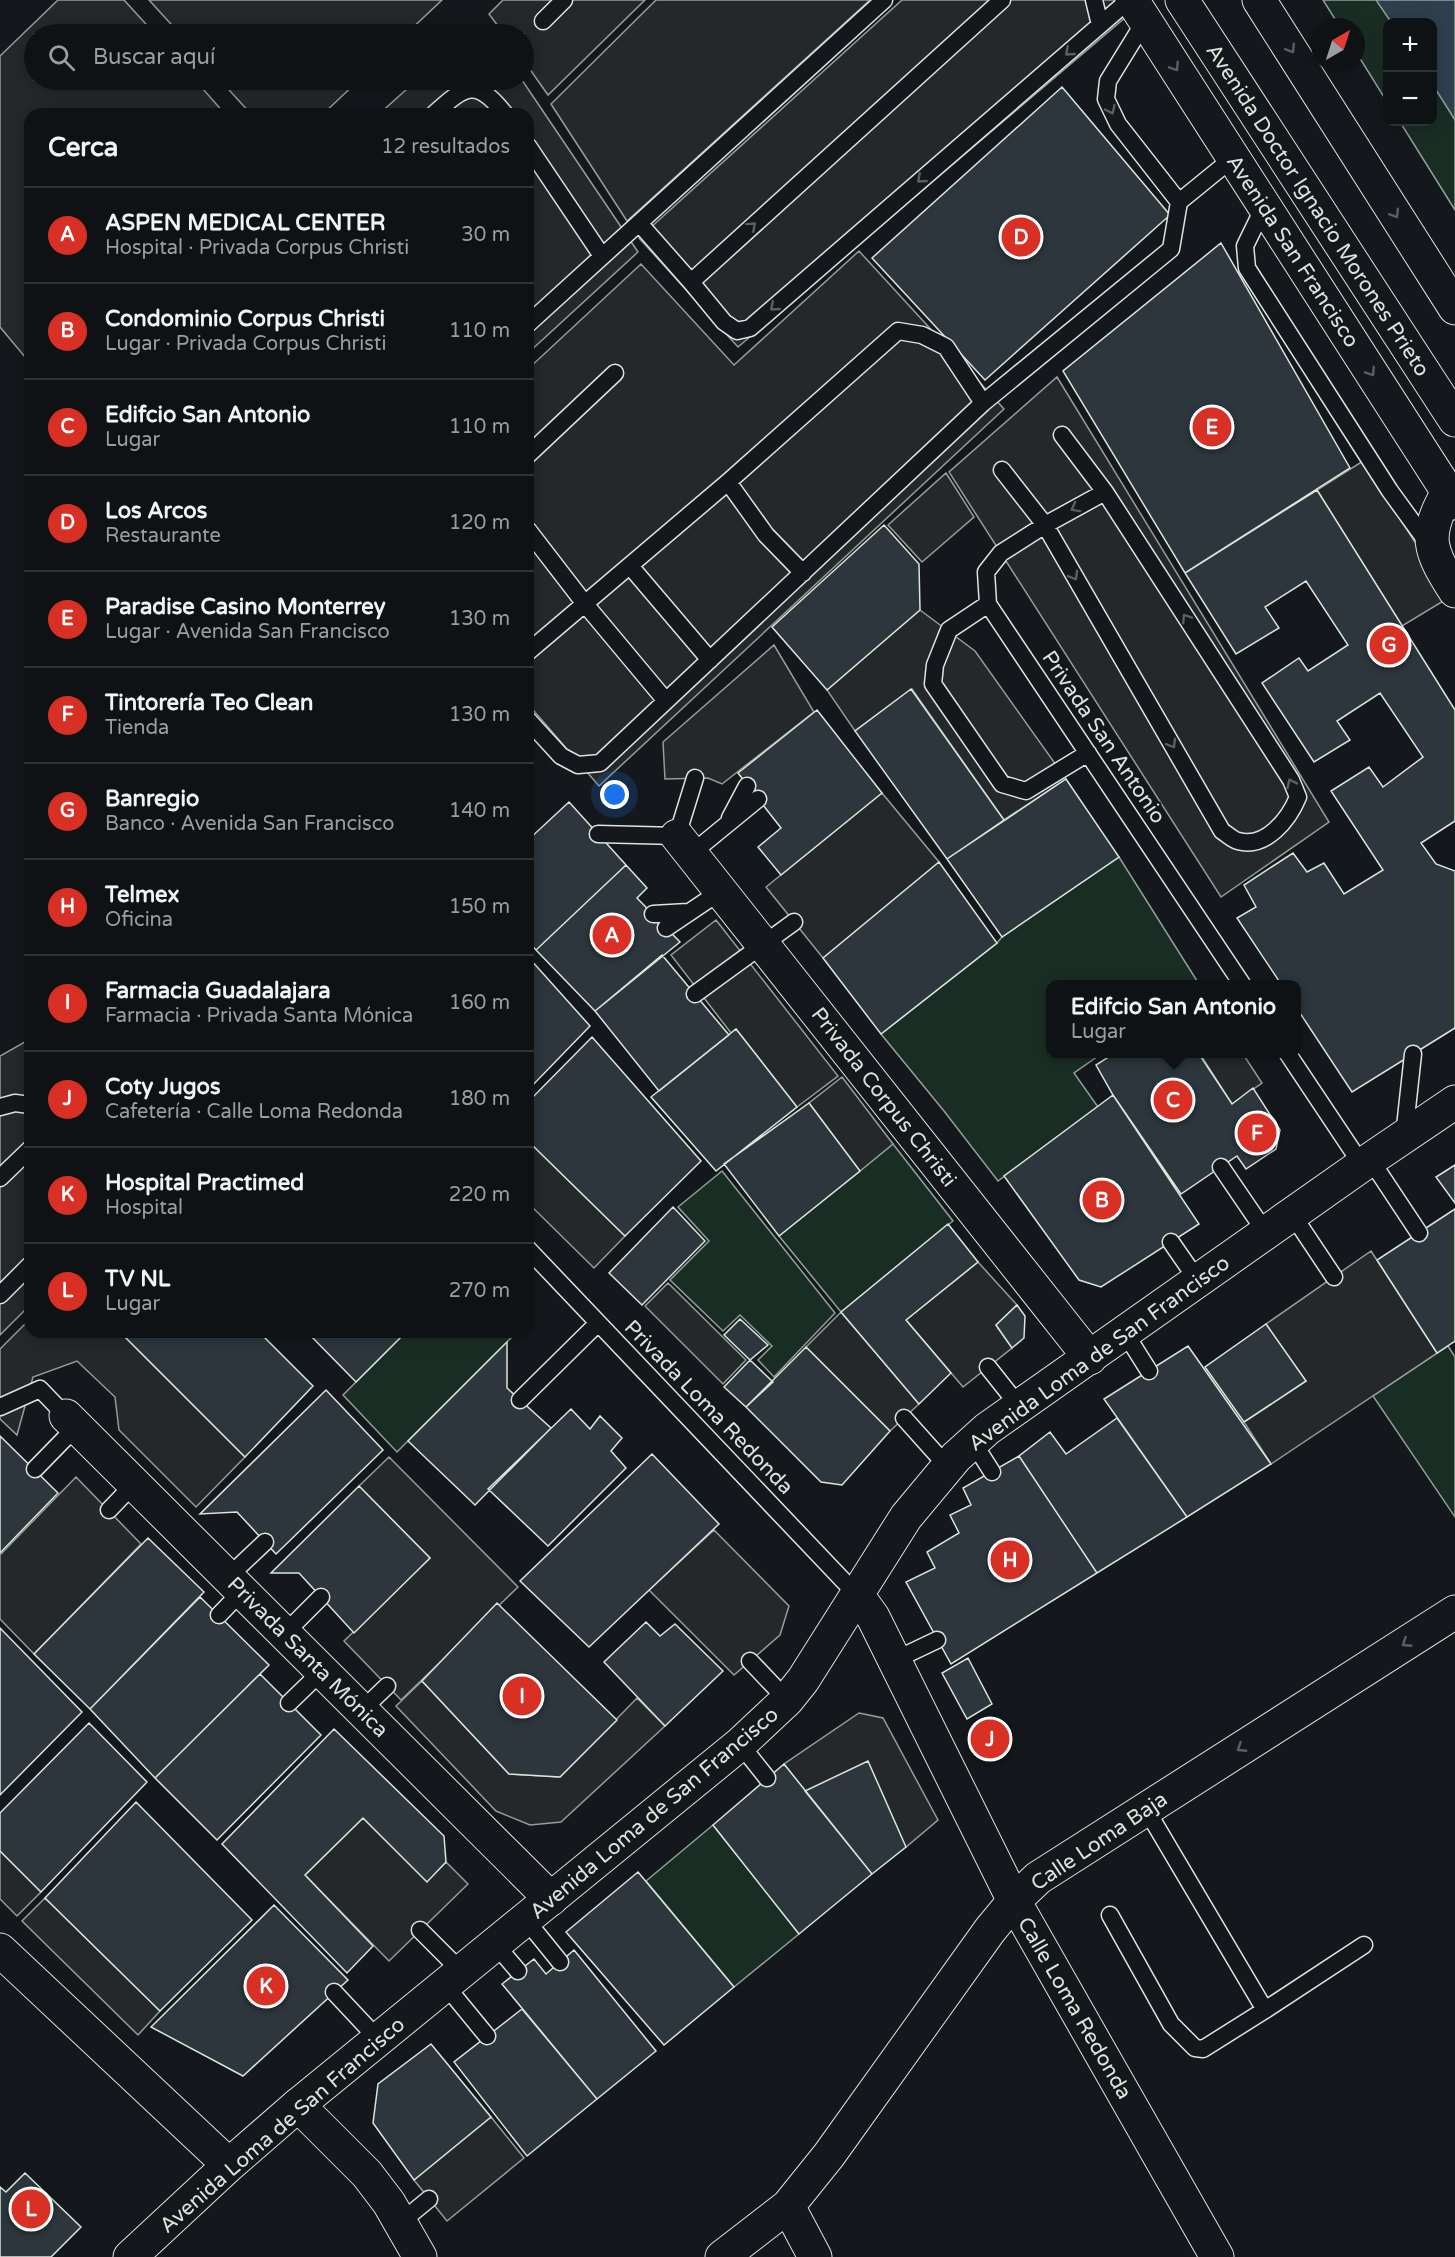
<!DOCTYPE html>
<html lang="es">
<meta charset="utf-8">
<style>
body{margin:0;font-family:"Varela Round",sans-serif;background:#181b1e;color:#f1f3f6}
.controls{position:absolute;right:18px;top:18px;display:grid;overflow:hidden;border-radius:12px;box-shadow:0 3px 15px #0003}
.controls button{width:54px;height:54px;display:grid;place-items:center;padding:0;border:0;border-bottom:2px solid #2f3234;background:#0f1215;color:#f1f3f6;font:30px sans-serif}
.compass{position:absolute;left:1311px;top:18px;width:54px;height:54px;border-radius:50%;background:#0f1215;box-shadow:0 3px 15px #0003;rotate:39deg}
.you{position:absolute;left:615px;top:795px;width:21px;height:21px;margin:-15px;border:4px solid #fff;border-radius:50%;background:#1a73e8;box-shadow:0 0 0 9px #1a73e833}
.badge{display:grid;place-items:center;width:39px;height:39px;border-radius:50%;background:#d93025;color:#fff;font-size:20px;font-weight:700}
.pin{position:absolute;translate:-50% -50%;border:3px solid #fff;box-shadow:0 2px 6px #0006}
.popup{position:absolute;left:1046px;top:980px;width:255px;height:78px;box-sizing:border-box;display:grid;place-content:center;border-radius:12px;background:#0f1215;filter:drop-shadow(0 2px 4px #0005);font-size:20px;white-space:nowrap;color:#9b9ea0}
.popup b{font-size:22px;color:#f1f3f6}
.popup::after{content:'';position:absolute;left:50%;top:100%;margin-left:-12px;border:12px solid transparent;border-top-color:#0f1215}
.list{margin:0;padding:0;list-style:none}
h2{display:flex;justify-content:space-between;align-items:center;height:78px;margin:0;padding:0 24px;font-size:26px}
h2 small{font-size:20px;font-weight:400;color:#9b9ea0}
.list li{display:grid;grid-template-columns:39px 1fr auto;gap:18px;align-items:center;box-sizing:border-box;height:96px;padding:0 24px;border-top:2px solid #2f3234}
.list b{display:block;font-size:22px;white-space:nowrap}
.list p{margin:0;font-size:20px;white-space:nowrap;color:#9b9ea0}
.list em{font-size:20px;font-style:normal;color:#9b9ea0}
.icon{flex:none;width:33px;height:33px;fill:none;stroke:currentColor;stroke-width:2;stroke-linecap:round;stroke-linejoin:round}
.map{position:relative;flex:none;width:1455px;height:2257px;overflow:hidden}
.search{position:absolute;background:#0f1215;box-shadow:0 3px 15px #0003;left:24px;top:24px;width:510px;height:66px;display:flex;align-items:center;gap:15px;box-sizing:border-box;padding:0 21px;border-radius:33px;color:#9b9ea0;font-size:22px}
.panel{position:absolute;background:#0f1215;box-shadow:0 3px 15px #0003;left:24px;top:108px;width:510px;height:1230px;border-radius:18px}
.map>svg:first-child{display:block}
</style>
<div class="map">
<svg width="1455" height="2257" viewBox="0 0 1455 2257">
<rect width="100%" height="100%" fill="#14181c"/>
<path fill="#1a2d24" stroke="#939e99" stroke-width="1.5" d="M1323 0H1455V210L1400 122H1432V22H1388L1387 102 1356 52V27H1340Z
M1119 857 1199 984H1050V1054H1101L1074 1073 1098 1107 998 1181 944 1111 881 1034 997 943 1002 937Z
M893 1144 953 1221 841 1312 779 1236Z
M722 1171 835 1313 774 1377 758 1360 772 1346 740 1315 723 1331 670 1280 709 1241 678 1207Z
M406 1332H517L397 1452 343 1395Z
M1448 1346 1455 1357V1517L1373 1396Z
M713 1825 799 1934 734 1987 646 1881Z"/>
<path fill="#24282b" stroke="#939e99" stroke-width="1.5" d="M58 0H124L155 34H34V80H195L225 114H30V363L0 327V56Z
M149 0H442L406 34H180Z
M503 0H645L548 95 524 61V34H504L489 14Z
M656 0H870L627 221 551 104Z
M902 0H1118L1127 16 738 347 639 238Z
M220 80H359L323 114H251Z
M417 80H522L638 252 528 353V114H379Z
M859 251 1004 409 599 786 528 704V369L641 264 734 365Z
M1057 377 1329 822 1221 897 949 472Z
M1363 461 1450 597 1402 626 1317 490Z
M946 473 974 517 922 562 888 525Z
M920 610 975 651 1066 779 1004 820 912 689 855 731 827 690Z
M774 645 814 712 722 784 708 778 665 779 663 742Z
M882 793 939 862 823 958 766 887Z
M716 920 838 1076 797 1107 736 1029 731 1033 671 955Z
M30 1039V1305L0 1335V1056Z
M1200 1054H1243L1262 1083 1232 1104Z
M842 1077 893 1144 860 1171 809 1103Z
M528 1141 625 1236 594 1268 528 1203Z
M1371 1251 1437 1353 1271 1464 1244 1422 1306 1381 1266 1324Z
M978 1262 1017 1305 996 1325 1012 1348 963 1387 906 1320Z
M668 1283 746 1360 723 1384 645 1306Z
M841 1312 919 1404 890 1431 806 1347Z
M30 1319V1332H120L245 1457 196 1507 119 1430 115 1397 77 1361 33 1377 17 1435 0 1419V1349Z
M389 1457 518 1587 401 1700 344 1641 430 1558 359 1486Z
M76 1477 141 1544 34 1654 0 1619V1555Z
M714 1530 789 1606 780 1635 734 1675 649 1590Z
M422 1681 509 1774 560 1777 637 1698 665 1726 561 1822 530 1825 496 1811 396 1706Z
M859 1713 883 1718 938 1820 906 1847 805 1791 784 1764Z
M363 1818 427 1881 446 1862 468 1884 389 1961 305 1875Z
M0 1851 41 1892 17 1916 0 1899Z
M45 1898 160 2011 138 2035 22 1921Z
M491 2117 524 2158 447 2221 414 2180Z"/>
<path fill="#2f3f4d" stroke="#939e99" stroke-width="1.5" d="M1376 0H1455V120L1433 85 1432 22H1391Z"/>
<path fill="#2c363c" stroke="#d8e6dc" stroke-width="1.5" d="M1062 87 1170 215 985 380 872 258Z
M1221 243 1350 468 1185 573 1063 371Z
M1317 490 1455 710V821L1421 843 1436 864 1455 871V1028L1352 1092 1296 1007V984H1281L1237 918 1256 907 1244 885 1293 853 1307 872 1324 863 1344 894 1383 870 1331 791 1369 767 1383 787 1423 757 1380 693 1337 721 1350 740 1314 762 1262 683 1299 658 1308 671 1348 645 1306 581 1265 607 1279 628 1236 654 1185 573Z
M884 525 919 564 920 610 827 690 772 627Z
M911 689 1004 820 947 859 855 731Z
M817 710 882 793 781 875 758 847 781 828 738 773Z
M1066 779 1119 857 1002 937 947 859Z
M569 802 626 865 536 950 528 941V840Z
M939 862 997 943 881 1034 823 958Z
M626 865 647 888 637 898 680 942 595 1011 536 950Z
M662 955 729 1035 659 1091 595 1011Z
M530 959 590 1026 528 1090V962Z
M736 1029 797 1107 716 1171 651 1097Z
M592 1037 701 1161 625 1236 528 1141V1102Z
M1113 1054H1199L1232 1104 1253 1088 1280 1130 1276 1149 1246 1169 1237 1156 1181 1194 1113 1095 1096 1065Z
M1113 1095 1199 1224 1101 1287 1079 1280 1004 1176Z
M809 1103 860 1171 779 1236 724 1164Z
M1455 1165V1203L1436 1177Z
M673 1207 705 1241 642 1305 609 1273Z
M1455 1209V1341L1437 1353 1377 1260Z
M948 1224 978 1262 906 1320 951 1373 919 1404 841 1312Z
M1017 1305 1025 1316 1024 1338 1012 1348 996 1325Z
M740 1319 768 1345 750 1360 724 1335Z
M1266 1324 1306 1381 1244 1422 1205 1367Z
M120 1332H259L313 1386 245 1457Z
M307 1332H406L356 1382Z
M507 1342V1388L551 1428 475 1505 408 1441Z
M1188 1346 1271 1464 1187 1517 1104 1399Z
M806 1347 890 1431 842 1485 821 1482 746 1407Z
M750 1360 773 1382 746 1407 724 1387Z
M326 1390 383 1450 276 1554 237 1512 200 1514Z
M571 1409 590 1429 600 1416 622 1438 611 1451 626 1468 548 1546 488 1489Z
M1117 1418 1187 1517 1097 1573 1019 1456 1050 1432 1066 1454Z
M0 1436 58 1493 0 1553Z
M652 1454 719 1524 589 1647 520 1581Z
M1019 1456 1097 1573 951 1664 906 1582 935 1568 927 1552 959 1533 950 1515 971 1505 963 1488Z
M359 1486 430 1558 354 1633 299 1573H271Z
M148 1538 204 1592 90 1709 34 1654Z
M200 1597 269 1665 155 1778 90 1709Z
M497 1603 617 1720 560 1777 509 1774 422 1681Z
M646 1622 660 1636 675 1624 723 1671 665 1726 604 1662Z
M0 1628 82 1712 0 1795Z
M968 1658 992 1704 967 1719 942 1673Z
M260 1674 321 1735 217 1840 155 1778Z
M89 1723 147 1782 41 1892 0 1851V1813Z
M334 1729 444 1836 446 1862 427 1882 363 1818 305 1875 373 1946 347 1973 222 1844Z
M868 1761 906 1847 872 1874 805 1791Z
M784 1764 872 1874 799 1934 713 1825Z
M136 1802 252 1920 160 2011 45 1898Z
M638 1872 734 1987 664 2045 566 1932Z
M274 1905 348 1980 243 2076 151 2027Z
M574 1950 656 2051 597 2099 502 1984 534 1959 546 1974Z
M522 2009 597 2099 527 2156 454 2062Z
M431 2044 491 2117 414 2180 373 2123 378 2084Z
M25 2173 81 2227 51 2257H0V2187L6 2192Z"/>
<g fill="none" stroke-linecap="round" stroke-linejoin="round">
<defs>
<path id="lane" d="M1002 0 691 282 724 322 737 331 750 328 1129 0
M1094 0 1100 25
M543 21 564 0
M1145 21 1108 81 1106 99 1118 124 1179 202 1233 158
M434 114C465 86 476 77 505 114
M528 146 602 256
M1264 207 1245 246 1247 268 1390 491 1430 546
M639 223 691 282
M528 324 884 0
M528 455 615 373
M1002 470 1045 525 1222 831C1227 834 1233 840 1238 841 1266 849 1289 819 1298 797L1291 780 1105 492 1062 435
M728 482 766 535 803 573
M1105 492 1045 525 1001 553 986 572 988 604 1242 984
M528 530 585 604 666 701
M630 566 710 660
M988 604 949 630 935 665 933 684 1002 784 1026 791 1088 753
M528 652 728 482 898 331 922 335 946 347 983 403
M528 720 561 756 578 765 600 763 983 403 1171 249 1179 202
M730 818 747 786
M598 834 677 836 695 778
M692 853 758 799
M653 914 688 912
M666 928 721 891
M695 994 794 922
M1288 1054 1362 1165
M0 1107 15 1103 30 1105
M1404 1136 1413 1054
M1370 1159 1419 1233
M1221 1167 1266 1233
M0 1178 30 1149
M1292 1214 1334 1277
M1171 1242 1198 1281
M528 1249 857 1595
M0 1295 30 1265
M1125 1333 1149 1371
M988 1367 1019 1406
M520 1400 598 1323
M0 1407 40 1389 66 1416
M904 1418 947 1466
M973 1442 992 1472
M35 1469 77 1426
M109 1510 134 1484
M228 1577 265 1542
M219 1615 242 1591
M285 1633 321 1597
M895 1660 937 1640
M750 1661 787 1700
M289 1703 322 1671
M362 1710 387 1686
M740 1744 767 1778
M1146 1809 1265 2010 1364 1945
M1110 1915 1171 2024 1195 2048 1203 2049 1265 2010
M526 1920 560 1962
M420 1930 462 1972
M496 1945 518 1971
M446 1986 487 2036
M334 1992 379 2040
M401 2222 429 2199"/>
<path id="street" d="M677 836 1090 1358
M66 1416 551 1899
M857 1595 873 1617 1014 1901 1217 2257
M298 2105 367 2174 389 2203 420 2257
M788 2206 815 2257
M722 2257 788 2206 829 2155 990 1930 1014 1901 1038 1878 1455 1612"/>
<path id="secondary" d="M1132 0 1455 503
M1448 492C1423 536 1429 550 1455 591
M0 1950 229 2165
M130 2257 229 2165 298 2105 740 1744 787 1700 803 1680 906 1517 956 1457 987 1429 1362 1165 1455 1102"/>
<path id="highway" d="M1182 0 1455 420
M1259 0 1455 308"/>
</defs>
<use href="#lane" stroke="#d8e6dc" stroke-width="19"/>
<use href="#street" stroke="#d8e6dc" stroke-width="35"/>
<use href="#secondary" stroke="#d8e6dc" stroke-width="35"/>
<use href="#highway" stroke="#d8e6dc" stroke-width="35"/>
<use href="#lane" stroke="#14181c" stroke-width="16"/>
<use href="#street" stroke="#14181c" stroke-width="33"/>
<use href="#secondary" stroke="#14181c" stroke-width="33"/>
<use href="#highway" stroke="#14181c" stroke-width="33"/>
</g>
<defs><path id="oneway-chevron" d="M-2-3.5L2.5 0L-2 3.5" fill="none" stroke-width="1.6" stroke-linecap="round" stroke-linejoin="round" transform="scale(1.5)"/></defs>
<g stroke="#59605f">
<use href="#oneway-chevron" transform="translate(1291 49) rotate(58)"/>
<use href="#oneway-chevron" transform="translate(1069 52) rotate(139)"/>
<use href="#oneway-chevron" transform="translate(1175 67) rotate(57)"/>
<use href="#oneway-chevron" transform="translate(1111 110) rotate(65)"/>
<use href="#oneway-chevron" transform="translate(921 179) rotate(139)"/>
<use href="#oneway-chevron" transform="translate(1395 214) rotate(58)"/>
<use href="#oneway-chevron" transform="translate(752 226) rotate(-42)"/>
<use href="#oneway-chevron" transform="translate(774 307) rotate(139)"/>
<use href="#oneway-chevron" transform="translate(1371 372) rotate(57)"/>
<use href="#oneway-chevron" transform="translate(1075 508) rotate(151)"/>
<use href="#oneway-chevron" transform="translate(1074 576) rotate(60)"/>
<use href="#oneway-chevron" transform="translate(1186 618) rotate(-123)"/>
<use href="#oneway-chevron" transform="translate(1172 744) rotate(60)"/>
<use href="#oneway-chevron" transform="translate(1291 783) rotate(-116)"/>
<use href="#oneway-chevron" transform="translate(1406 1643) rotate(147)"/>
<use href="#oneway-chevron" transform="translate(1241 1748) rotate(147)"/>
</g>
<g text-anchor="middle" stroke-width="4.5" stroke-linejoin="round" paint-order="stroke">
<g font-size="21" fill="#d8e6dc" stroke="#14181c">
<text transform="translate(1318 210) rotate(57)" y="7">Avenida Doctor Ignacio Morones Prieto</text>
<text transform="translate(1293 251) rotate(57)" y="7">Avenida San Francisco</text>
<text transform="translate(1104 737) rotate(56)" y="7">Privada San Antonio</text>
<text transform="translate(884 1097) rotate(52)" y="7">Privada Corpus Christi</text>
<text transform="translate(1099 1353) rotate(-36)" y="7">Avenida Loma de San Francisco</text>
<text transform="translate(709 1407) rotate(46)" y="7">Privada Loma Redonda</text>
<text transform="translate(308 1657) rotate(45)" y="7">Privada Santa Mónica</text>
<text transform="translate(654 1813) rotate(-40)" y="7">Avenida Loma de San Francisco</text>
<text transform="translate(1099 1841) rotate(-34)" y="7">Calle Loma Baja</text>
<text transform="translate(1075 2008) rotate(60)" y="7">Calle Loma Redonda</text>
<text transform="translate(282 2125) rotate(-41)" y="7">Avenida Loma de San Francisco</text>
</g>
</g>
</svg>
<div class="controls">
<button>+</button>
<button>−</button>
</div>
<svg class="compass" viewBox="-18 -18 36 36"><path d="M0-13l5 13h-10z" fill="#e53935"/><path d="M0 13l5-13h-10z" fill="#9b9ea0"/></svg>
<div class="you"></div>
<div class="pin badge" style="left:612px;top:935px">A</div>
<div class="pin badge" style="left:1102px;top:1200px">B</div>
<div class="pin badge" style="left:1173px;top:1100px">C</div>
<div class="popup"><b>Edifcio San Antonio</b>Lugar</div>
<div class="pin badge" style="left:1021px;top:237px">D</div>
<div class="pin badge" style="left:1212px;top:427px">E</div>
<div class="pin badge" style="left:1257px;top:1133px">F</div>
<div class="pin badge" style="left:1389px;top:645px">G</div>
<div class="pin badge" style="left:1010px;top:1560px">H</div>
<div class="pin badge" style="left:522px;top:1696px">I</div>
<div class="pin badge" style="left:990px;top:1739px">J</div>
<div class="pin badge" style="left:266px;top:1986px">K</div>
<div class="pin badge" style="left:31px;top:2209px">L</div>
<div class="search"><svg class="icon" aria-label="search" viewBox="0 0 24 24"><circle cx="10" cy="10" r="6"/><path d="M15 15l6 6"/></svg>Buscar aquí</div>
<section class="panel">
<h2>Cerca<small>12 resultados</small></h2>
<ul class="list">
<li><span class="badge">A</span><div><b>ASPEN MEDICAL CENTER</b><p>Hospital · Privada Corpus Christi</p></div><em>30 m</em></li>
<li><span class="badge">B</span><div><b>Condominio Corpus Christi</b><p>Lugar · Privada Corpus Christi</p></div><em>110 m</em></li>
<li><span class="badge">C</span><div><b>Edifcio San Antonio</b><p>Lugar</p></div><em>110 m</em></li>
<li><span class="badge">D</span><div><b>Los Arcos</b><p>Restaurante</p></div><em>120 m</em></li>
<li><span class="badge">E</span><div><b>Paradise Casino Monterrey</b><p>Lugar · Avenida San Francisco</p></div><em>130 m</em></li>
<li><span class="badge">F</span><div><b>Tintorería Teo Clean</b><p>Tienda</p></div><em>130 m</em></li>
<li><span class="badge">G</span><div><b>Banregio</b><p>Banco · Avenida San Francisco</p></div><em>140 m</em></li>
<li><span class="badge">H</span><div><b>Telmex</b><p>Oficina</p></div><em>150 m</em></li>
<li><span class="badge">I</span><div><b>Farmacia Guadalajara</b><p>Farmacia · Privada Santa Mónica</p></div><em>160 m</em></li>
<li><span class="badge">J</span><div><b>Coty Jugos</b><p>Cafetería · Calle Loma Redonda</p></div><em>180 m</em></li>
<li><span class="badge">K</span><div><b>Hospital Practimed</b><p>Hospital</p></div><em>220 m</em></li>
<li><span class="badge">L</span><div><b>TV NL</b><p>Lugar</p></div><em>270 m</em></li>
</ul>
</section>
</div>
